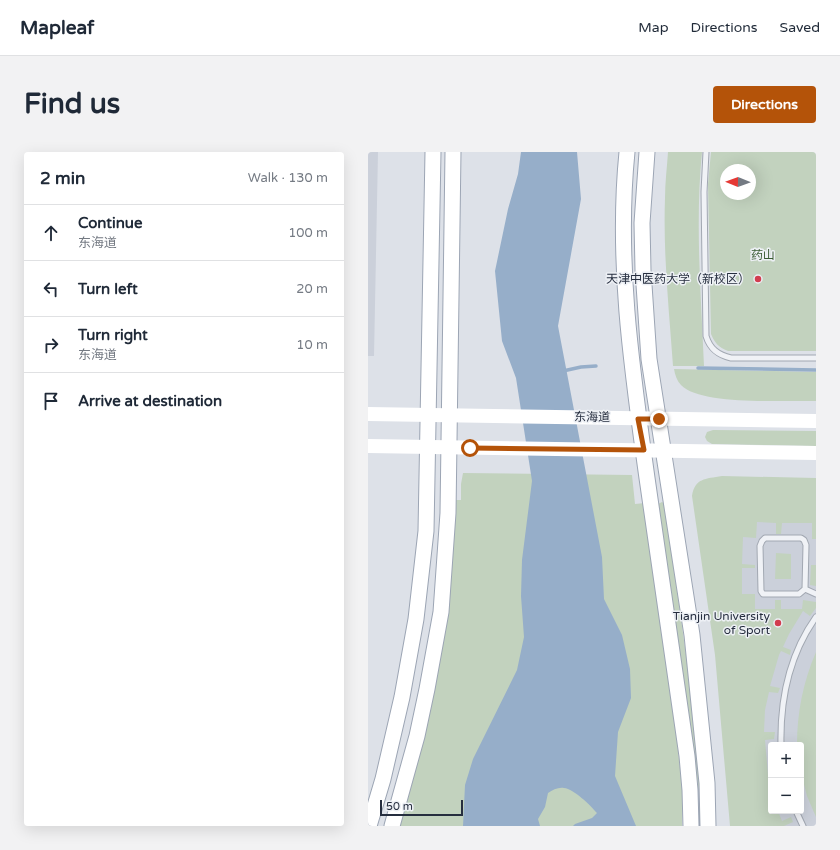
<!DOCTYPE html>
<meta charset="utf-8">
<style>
body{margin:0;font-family:"Varela Round","Noto Sans SC",sans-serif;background:#f2f2f3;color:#1f2937}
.controls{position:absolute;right:12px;bottom:12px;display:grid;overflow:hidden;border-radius:4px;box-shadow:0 4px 16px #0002}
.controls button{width:36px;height:36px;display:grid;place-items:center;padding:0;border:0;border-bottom:1px solid #e0e1e3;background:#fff;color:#1f2937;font:20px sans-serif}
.compass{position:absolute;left:352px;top:12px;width:36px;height:36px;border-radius:50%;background:#fff;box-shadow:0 4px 16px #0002;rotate:271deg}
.scale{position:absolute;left:12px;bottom:10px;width:83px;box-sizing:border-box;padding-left:4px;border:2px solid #262e3f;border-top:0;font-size:11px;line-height:14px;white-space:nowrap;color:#262e3f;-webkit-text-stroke:3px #edf0f5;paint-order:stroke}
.stop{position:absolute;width:12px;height:12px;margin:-9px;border:3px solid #b45309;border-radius:50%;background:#fff}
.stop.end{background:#b45309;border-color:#fff;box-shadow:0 1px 4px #0008}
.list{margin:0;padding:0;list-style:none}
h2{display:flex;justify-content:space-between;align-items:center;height:52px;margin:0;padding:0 16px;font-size:17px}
h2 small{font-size:13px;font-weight:400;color:#747a83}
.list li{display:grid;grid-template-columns:26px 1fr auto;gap:12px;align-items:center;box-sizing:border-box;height:56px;padding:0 16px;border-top:1px solid #e0e1e3}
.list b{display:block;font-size:15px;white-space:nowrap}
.list p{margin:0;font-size:13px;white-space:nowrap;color:#747a83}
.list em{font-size:13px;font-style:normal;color:#747a83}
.icon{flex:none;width:22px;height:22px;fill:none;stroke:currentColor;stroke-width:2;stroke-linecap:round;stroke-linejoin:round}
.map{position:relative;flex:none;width:448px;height:674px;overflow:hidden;border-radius:4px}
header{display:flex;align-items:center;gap:24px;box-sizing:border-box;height:56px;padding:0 20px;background:#fff;border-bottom:1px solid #e0e1e3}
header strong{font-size:19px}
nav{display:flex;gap:22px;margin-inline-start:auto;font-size:14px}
.intro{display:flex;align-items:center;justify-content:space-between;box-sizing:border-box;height:96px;padding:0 24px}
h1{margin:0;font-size:28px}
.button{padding:10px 18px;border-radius:4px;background:#b45309;color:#fff;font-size:14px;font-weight:700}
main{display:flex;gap:24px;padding:0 24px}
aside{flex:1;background:#fff;border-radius:4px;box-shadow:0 4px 16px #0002}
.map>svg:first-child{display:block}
</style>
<header>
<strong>Mapleaf</strong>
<nav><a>Map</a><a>Directions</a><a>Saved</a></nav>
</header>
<div class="intro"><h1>Find us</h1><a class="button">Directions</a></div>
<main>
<aside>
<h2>2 min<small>Walk · 130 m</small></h2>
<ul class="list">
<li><svg class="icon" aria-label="ahead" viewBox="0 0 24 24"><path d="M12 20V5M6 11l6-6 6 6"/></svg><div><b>Continue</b><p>东海道</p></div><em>100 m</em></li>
<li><svg class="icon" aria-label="left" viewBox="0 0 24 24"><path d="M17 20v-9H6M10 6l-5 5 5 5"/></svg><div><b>Turn left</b></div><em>20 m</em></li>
<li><svg class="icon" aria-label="right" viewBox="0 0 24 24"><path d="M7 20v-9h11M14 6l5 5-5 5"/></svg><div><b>Turn right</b><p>东海道</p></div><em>10 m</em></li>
<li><svg class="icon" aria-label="arrive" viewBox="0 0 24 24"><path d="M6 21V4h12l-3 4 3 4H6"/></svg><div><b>Arrive at destination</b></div></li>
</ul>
</aside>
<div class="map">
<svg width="448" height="674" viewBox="0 0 448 674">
<rect width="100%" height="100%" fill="#dde1e8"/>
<path fill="#cbd0da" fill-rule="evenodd" d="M0 0H10L6 204H0Z
M360 359 448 360V674H393ZM403 593H433V659H403Z"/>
<path fill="#c2d2be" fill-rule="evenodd" d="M300 0H334C327 71 333 143 336 214H305C301 158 295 102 297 46 297 31 299 15 300 0Z
M343 0H448V199H360C350 195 347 191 343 182L340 32ZM358 18H382V42H358Z
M306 217 448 220V249C420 248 332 254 313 233 309 229 307 223 306 217Z
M345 278 448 279V294L344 292 339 289 337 285 339 280Z
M95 321 264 323 267 352 277 351 307 573 314 633V674H30L85 348H93V332Z
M354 324 448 326V387H444V371H414L413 382H408V371L389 370 388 386 375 385 374 412 387 413V416H374V442H387V457H407V448H413V457H434L435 448 448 450V456L442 464 435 459 421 482 415 495 423 498 422 503 413 499 411 503 402 534 412 536 410 541 401 540 397 558 396 580H407L406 587 397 588 400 623H403V659H410L414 669 423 665 425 670 416 674H362L347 503 324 344C327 326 337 327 354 324Z
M294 350 297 352 330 589 335 674H330L331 641 327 611 288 353Z
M408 401 423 402V427H407Z
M443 413H448V434L442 433Z
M448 500V665L439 644 433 621V593H429C429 561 435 530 448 500Z"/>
<path fill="#96aec9" d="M153 0H209L213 47 190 174 234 405 236 447 254 483 262 517 263 546 250 580 247 624 268 674H205L207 672 224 666 229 661C222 653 206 637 196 636 190 635 185 638 180 641L177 655 170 667 172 674H95L97 633 105 607 149 518 156 485 153 444 154 408 164 329 148 226 134 189 127 119 140 57 150 22Z"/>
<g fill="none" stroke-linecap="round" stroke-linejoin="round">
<path stroke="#96aec9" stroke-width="3.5" d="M330 216 448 218
M195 219 213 215 228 214"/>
<defs>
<path id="service" d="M338 0 336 40 338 184C342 197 350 203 363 206H448
M397 386H433L436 388 438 393 437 437 431 442H395L393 439 392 394 394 389Z
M437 437 448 442
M413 593C412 547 421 503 448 465
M428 659 435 674"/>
<path id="primary" d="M259 0C248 109 264 218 279 326 293 418 306 511 319 604L322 638 323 674
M279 0 274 71 275 118 281 207 324 483 339 631 340 674
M1 674 15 627 34 545 48 467 58 379 65 0
M24 674 49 584 59 537 73 460 80 361 85 0"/>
</defs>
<use href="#service" stroke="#a2a8b2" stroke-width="7"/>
<use href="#primary" stroke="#9ca5b4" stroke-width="17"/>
<use href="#service" stroke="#f0f2f6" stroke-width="5"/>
<path stroke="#fff" stroke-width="14" d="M0 262 448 269
M0 294 448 301"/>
<use href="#primary" stroke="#fff" stroke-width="15"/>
</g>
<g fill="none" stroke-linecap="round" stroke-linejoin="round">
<path stroke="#b45309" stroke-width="5" d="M102 296 276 298 270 267H291"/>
</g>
<g fill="#d23d4f" stroke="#edf0f5" stroke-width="1.5">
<circle cx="390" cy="127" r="4"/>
<circle cx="410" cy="471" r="4"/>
</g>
<g text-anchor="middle" stroke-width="3" stroke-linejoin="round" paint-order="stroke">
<g font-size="12" fill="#395b33" stroke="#edf0f5">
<text x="395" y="107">药山</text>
</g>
<g font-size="12" fill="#262e3f" stroke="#edf0f5" text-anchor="end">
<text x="382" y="131">天津中医药大学（新校区）</text>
<text x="402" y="468">Tianjin University<tspan x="402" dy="14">of Sport</tspan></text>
</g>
<g font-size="12" fill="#262e3f" stroke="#edf0f5">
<text transform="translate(224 265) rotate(1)" y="4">东海道</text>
</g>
</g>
</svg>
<div class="controls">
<button>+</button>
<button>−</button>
</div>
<svg class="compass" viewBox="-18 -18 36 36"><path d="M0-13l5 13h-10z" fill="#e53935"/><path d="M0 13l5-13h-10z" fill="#747a83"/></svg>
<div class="scale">50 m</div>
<div class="stop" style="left:102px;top:296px"></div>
<div class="stop end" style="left:291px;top:267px"></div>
</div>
</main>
